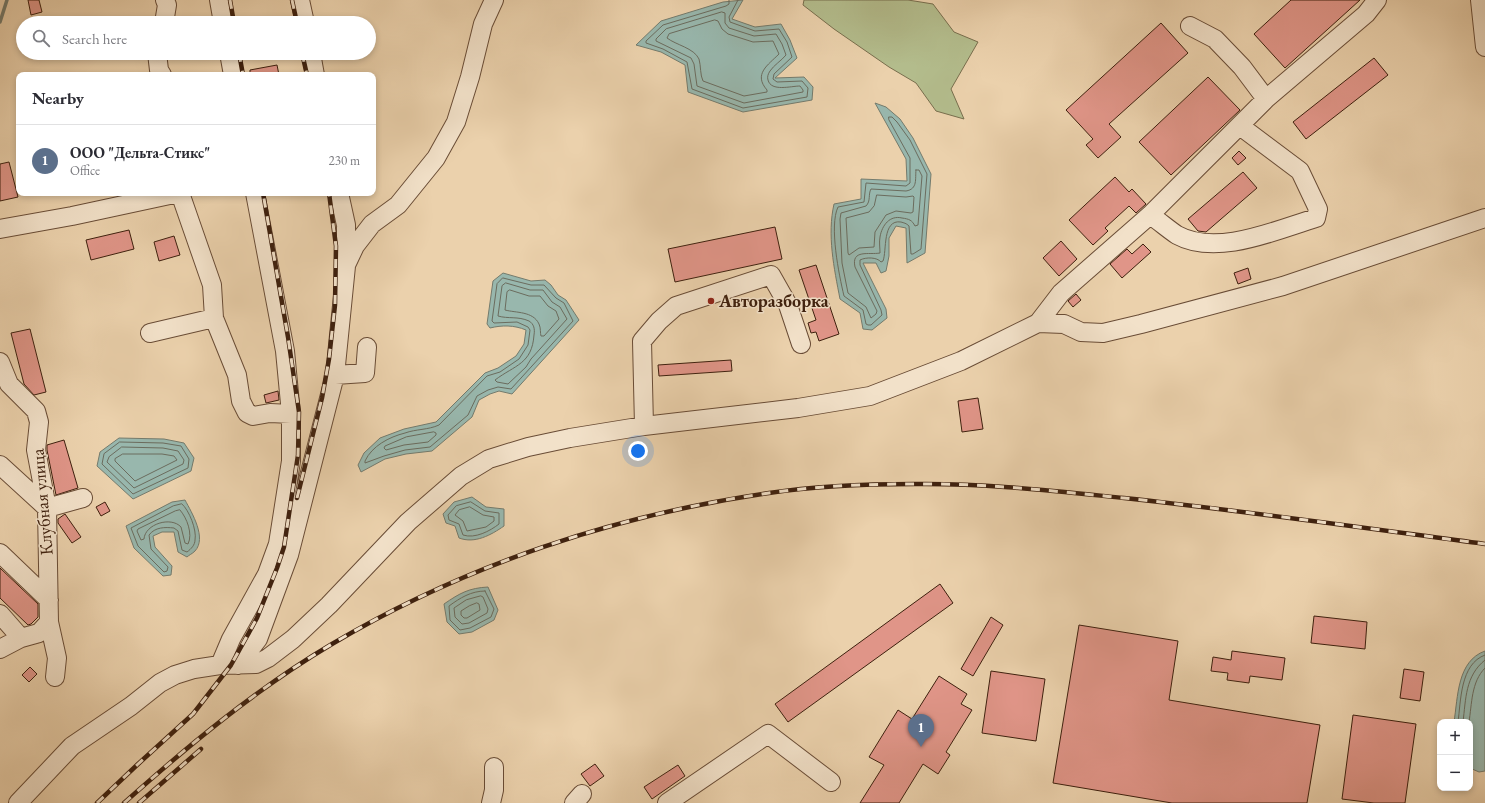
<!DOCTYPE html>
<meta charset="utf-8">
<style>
body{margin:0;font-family:"EB Garamond",serif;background:#f7f7f7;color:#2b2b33}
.controls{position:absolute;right:12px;bottom:12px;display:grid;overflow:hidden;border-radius:8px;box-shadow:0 2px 6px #0003}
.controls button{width:36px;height:36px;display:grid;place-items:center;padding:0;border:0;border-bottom:1px solid #e1e1e2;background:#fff;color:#2b2b33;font:20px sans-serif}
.you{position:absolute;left:638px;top:451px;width:14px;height:14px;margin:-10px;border:3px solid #fff;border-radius:50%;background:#1a73e8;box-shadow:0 0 0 6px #1a73e833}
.badge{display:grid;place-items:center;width:26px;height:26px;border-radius:50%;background:#d93025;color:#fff;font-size:13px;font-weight:700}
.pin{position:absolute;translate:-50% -33px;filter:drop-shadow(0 1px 2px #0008)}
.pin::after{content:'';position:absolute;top:21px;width:14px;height:12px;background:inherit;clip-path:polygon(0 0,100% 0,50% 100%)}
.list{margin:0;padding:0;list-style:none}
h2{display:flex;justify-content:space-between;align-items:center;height:52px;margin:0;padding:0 16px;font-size:17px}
h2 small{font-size:13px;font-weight:400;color:#7c7c81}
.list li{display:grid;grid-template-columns:26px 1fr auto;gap:12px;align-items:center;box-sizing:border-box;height:72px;padding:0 16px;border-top:1px solid #e1e1e2}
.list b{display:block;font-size:15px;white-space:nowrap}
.list p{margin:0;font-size:13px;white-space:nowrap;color:#7c7c81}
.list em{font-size:13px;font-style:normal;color:#7c7c81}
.icon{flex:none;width:22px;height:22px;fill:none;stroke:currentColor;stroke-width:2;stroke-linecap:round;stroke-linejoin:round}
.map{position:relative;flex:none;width:1485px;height:803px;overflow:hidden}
.search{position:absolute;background:#fff;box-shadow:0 2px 6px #0003;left:16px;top:16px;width:360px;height:44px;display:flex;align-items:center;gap:10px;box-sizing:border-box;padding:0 14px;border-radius:22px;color:#7c7c81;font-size:15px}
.panel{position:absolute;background:#fff;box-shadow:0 2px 6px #0003;left:16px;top:72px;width:360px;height:124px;border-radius:8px}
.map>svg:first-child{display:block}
</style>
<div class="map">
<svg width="1485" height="803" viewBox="0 0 1485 803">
<rect width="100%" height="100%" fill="#ebd1ac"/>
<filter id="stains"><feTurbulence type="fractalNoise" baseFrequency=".005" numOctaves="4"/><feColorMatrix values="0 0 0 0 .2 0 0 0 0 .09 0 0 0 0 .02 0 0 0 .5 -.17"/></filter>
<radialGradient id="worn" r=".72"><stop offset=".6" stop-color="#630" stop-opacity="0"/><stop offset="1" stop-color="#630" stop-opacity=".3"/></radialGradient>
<path fill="#b3bc8c" stroke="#786e4d" d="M804 0H908L933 4 954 32 978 42 951 89 964 119 936 111 916 83 889 67 834 29 803 5Z"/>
<path fill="#98b7ad" stroke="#747b6d" d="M743 0 732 19 755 27 781 24 790 40 797 58 775 78 804 77 813 87 812 100 743 112 688 92 685 65 661 52 636 45 661 21 723 2Z
M875 103 886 107 900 119 913 138 931 174 925 253 907 263 906 228 896 226 889 238V256L886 271 881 273 876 263H863L886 309 887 318 872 330 863 329 860 313 840 299C834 268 827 235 834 204L861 199V179L907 181 906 159Z
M503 273 531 281 545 280 551 285 558 295 566 300 579 320 512 394 499 391 490 394 479 400 472 417 432 451 406 454 385 459 361 472 358 465 364 453 380 438 404 429 436 422 485 373 498 368 516 356 524 344 526 330C514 325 502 325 490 328L487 324 493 281Z
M119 438 164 439 184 443 194 458 191 471 133 499 97 466 100 452Z
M472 497 486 507 504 509V526C491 535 475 544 459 538L455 526 446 523 443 514 454 502Z
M185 500C192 513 207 538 195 551 192 554 189 555 187 557L178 552 174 532H162L153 536 155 547 172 566 171 575 163 576 134 548 126 526 172 502Z
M488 587 498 610 494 620 472 632 459 634 447 622 444 604C460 593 469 588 488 587Z
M1485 651V771L1479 772 1470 768V722H1454C1458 697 1457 661 1485 651Z"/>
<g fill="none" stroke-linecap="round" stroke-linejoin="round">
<path stroke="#6b6c5e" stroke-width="1" d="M729 0V4L726 6 663 25 646 41V43L663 49 687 62 692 89 743 108 807 97 808 88 802 81 777 82 773 79 774 74 792 57 787 42 779 29 755 31 730 22 729 17 738 0
M722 12 725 13V23L729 28 754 36 776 34 782 44 786 55C781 61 774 65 770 71 768 74 767 77 768 80 771 92 791 86 800 86L803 90V92L744 103 697 86 694 64 691 58 656 41V39L666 29Z
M715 20 718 21 722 29 728 34 753 42 773 41 779 54C768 65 753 74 767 90V92L744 96 703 81C700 75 701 66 699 59 694 48 676 45 667 38L669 34Z
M889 117H892L897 122 910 140 927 174 921 249 913 254H911L909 226C906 223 904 223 901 222 882 219 887 251 883 261L881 262C877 257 866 257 860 260V265L881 310 882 315 871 325H868L866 324 863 310 844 296C839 275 829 226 838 207L864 202 866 183 906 186 910 183V158L889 120Z
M916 170H919L922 176 918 225 915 226C912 220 909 219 902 218 890 215 882 225 880 237 879 242 880 248 880 253 869 255 851 249 855 267L877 311 876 314 871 318 866 307 848 293 842 263 840 219 841 213 866 206C871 201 868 194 871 189L906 191C918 189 915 179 916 170Z
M877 195 906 197 913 196 914 197 913 212 911 213 896 211 886 215 875 232 874 247 859 248 849 255 848 253 846 218 869 212 874 206Z
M503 278 531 285H544L556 298 564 303 573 321 511 389 498 387 488 390 477 396 468 415 430 447 405 450 384 456 365 463V461C372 446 389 437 405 433 416 429 428 430 439 425L487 376 500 372 519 359 528 345 530 330 528 327 517 322 494 323 492 321 497 284Z
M506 283 530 290H543L552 302 560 307 567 319 531 359 526 367 508 384 497 382 495 380C515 365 532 364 534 335 535 329 534 324 529 321 518 316 508 319 498 316L502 286Z
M510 290 529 296H540L548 306 556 311 559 319 544 336H541C540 333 541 328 539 324 533 311 516 313 505 310L507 292Z
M434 432 436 433V435L428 442 404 445 386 450 384 448 385 446 406 437Z
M120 442 163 443 181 446 189 459 188 468 133 494 102 464 104 454Z
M122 447 163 448 178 451 184 460 183 464 134 488 107 462 109 457Z
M123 454H162L174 456 177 460 135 481 115 461V459Z
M471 502 485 511 499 513V524C490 531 475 539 463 535L459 524 449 520 448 515 456 506Z
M182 504C189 510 197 530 195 540 195 545 191 549 187 552L182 550 178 531 174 528C165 527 155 527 149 535L151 549 168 567 167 571 164 572 138 546 131 528 173 506Z
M470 507 483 515 494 517V521L486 527 467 531 463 521 455 515 459 510Z
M180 510C187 518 193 534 188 544L185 543 181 527C171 516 145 524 144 539L141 540 137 531 138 529 175 511Z
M485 591 494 609 491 617 470 628 460 630 450 620 449 606C460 598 471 591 485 591Z
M481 596 483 597 488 609 487 613 469 623 462 624 455 617 454 608 466 600Z
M477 603 479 604 480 610 467 618H464L461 615V611L469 606Z
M1458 722C1461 701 1460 664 1485 655
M1463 722C1466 699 1465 676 1485 660
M1469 722C1472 704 1471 682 1485 668"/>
<path stroke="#747b6d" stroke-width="3.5" d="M0 22 7 0"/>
</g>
<path fill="#e09588" stroke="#3e200e" d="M28 0H39L42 12 31 15Z
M1291 0H1360L1285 68 1254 34Z
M1161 23 1188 53 1109 124 1121 137 1098 158 1086 145 1093 139 1066 110Z
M1374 58 1388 75 1306 139 1293 122Z
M277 65 279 75H250V70Z
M1208 77 1240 110 1171 175 1139 142Z
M1239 151 1246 158 1238 165 1232 158Z
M9 162 18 197 0 201V164Z
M1243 172 1257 188 1206 232 1198 231 1188 219Z
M1115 177 1129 192 1132 189 1146 204 1136 213 1129 206 1105 228 1108 231 1093 245 1069 220Z
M775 227 782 259 675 282 668 249Z
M129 230 134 249 91 260 86 240Z
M174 236 180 255 159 261 154 242Z
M1061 241 1077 259 1059 276 1043 258Z
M1143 244 1151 252 1122 278 1110 264 1127 249 1132 254Z
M816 265 839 334 819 341 816 332 811 333 808 323 816 320 799 270Z
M1248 268 1251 279 1238 284 1234 273Z
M1076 294 1081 300 1073 307 1068 301Z
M30 329 46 392 34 395 24 384 11 333Z
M731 360 732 371 659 376 658 365Z
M278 391 279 400 266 403 264 395Z
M978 398 983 429 962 432 958 401Z
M64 440 78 488 56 495 47 450V445Z
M105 502 110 511 101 516 96 507Z
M65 514 81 537 72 543 58 523V519Z
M0 568 38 604V617L31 624 28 625 0 598Z
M940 584 953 603 788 722 775 704Z
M1314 616 1367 622 1365 649 1311 643Z
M991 617 1003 625 973 676 961 669Z
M1079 625 1178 641 1169 700 1320 725 1307 803H1172L1053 783Z
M1232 651 1285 658 1282 680 1250 676 1249 683 1227 680 1228 673 1211 671 1213 657 1231 660Z
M30 667 37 674 29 682 22 675Z
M1404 669 1424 672 1420 701 1400 698Z
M991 671 1045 679 1036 741 982 733Z
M939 676 967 694 961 704 972 710 946 752 950 755 938 774 923 764 899 803H860L884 765 869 757 898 710 912 719Z
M1353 715 1416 724 1405 803H1374L1342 799Z
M595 764 604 776 590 786 581 774Z
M678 765 685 776 652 799 644 787Z"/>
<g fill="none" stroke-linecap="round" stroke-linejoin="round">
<defs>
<path id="minor" d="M219 0 223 23
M300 0 305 23
M1480 0 1485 47
M164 23 167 5 165 0
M1190 26 1215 39 1242 67 1266 99
M157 53 159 70 162 75
M229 53 233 75
M311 53 315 75
M180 193 212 285 214 318 237 375 241 401 247 413 253 416 270 413 291 414
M1150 215C1159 221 1168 229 1177 235 1217 257 1276 230 1316 218L1318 209 1300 171 1240 126
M0 229 72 216 179 193
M347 263 355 246 372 224 398 205 436 158 456 122 470 77 483 24 494 0
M1038 323 1061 293 1150 215 1266 99 1366 14 1377 0
M150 333 214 318
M0 362 9 384 36 411 39 422 36 450 47 508 49 622 39 633 21 638 0 649
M335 375 365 373 367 347
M644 426 642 341 659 321 676 306 771 275 788 305 801 344
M0 465 47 508 83 498
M0 553 49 600
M0 614 21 638
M49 622 57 658 55 677
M220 665 231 639 267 574 278 544 291 461V414L285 351 255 193
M238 665 258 639 289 555 335 375 346 266V225L339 193
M18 803 72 746 131 706 160 683 175 675 194 669 220 665 256 664 268 658 293 639 329 605 408 522 461 476 489 459 528 447 570 438 644 426 798 408 870 396 961 361 1038 323 1064 324 1081 332 1103 333 1141 324 1283 286 1485 218
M491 803 494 790V767
M574 803 582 794
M667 803 768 734 831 782"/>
</defs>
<use href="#minor" stroke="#694c36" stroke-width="20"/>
<use href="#minor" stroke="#f2e1c9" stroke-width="18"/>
<defs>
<path id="rail" d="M230 0 234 23
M292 0 297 23
M239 53 243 75
M302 53 307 75
M297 498 322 398 329 359 335 305 336 246 329 193
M97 803 137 765 193 714 231 665 257 618 277 568 284 547 298 455 299 412 288 337 263 193
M124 803C189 745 256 689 332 644 465 565 615 515 769 493 816 486 866 484 914 484 984 483 1054 491 1124 498 1245 511 1365 528 1485 544
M139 803 201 749"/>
</defs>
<use href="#rail" stroke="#3e200e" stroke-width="4.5"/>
<use href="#rail" stroke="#f2e1c9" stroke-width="3" stroke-dasharray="9" stroke-linecap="butt"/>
</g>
<circle fill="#8f2418" stroke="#f2e1c9" stroke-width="1.5" cx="711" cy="301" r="4"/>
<g text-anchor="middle" stroke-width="3" stroke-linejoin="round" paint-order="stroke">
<g font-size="18" font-weight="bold" fill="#3e200e" stroke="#f2e1c9" text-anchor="start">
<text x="719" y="307">Авторазборка</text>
</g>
<g font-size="18" fill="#3e200e" stroke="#f2e1c9">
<text transform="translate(42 502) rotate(-95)" y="6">Клубная улица</text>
</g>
</g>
<rect width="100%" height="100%" filter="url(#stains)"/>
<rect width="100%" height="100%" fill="url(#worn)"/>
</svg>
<div class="controls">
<button>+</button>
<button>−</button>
</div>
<div class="you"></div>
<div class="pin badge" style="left:921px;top:747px;background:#5c6f8a">1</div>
<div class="search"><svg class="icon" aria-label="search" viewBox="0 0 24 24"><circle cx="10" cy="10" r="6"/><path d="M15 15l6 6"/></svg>Search here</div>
<section class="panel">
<h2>Nearby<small></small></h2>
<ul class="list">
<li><span class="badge" style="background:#5c6f8a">1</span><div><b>ООО &quot;Дельта-Стикс&quot;</b><p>Office</p></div><em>230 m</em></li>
</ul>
</section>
</div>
